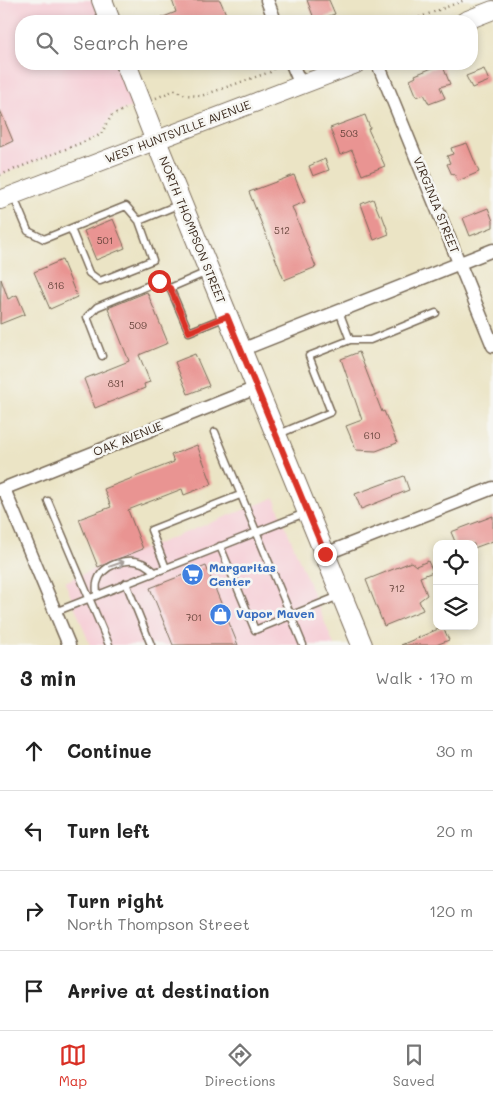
<!DOCTYPE html>
<meta charset="utf-8">
<style>
body{margin:0;font-family:Mali,sans-serif;background:#f2f2f2;color:#222}
.controls{position:absolute;right:15px;bottom:15px;display:grid;overflow:hidden;border-radius:10px;box-shadow:0 2px 8px #0003}
.controls button{width:45px;height:45px;display:grid;place-items:center;padding:0;border:0;border-bottom:1px solid #e0e0e0;background:#fff;color:#222;font:25px sans-serif}
.stop{position:absolute;width:15px;height:15px;margin:-11px;border:4px solid #d93025;border-radius:50%;background:#fff}
.stop.end{background:#d93025;border-color:#fff;box-shadow:0 1px 5px #0008}
.list{margin:0;padding:0;list-style:none}
h2{display:flex;justify-content:space-between;align-items:center;height:65px;margin:0;padding:0 20px;font-size:21px}
h2 small{font-size:16px;font-weight:400;color:#767676}
.list li{display:grid;grid-template-columns:32px 1fr auto;gap:15px;align-items:center;box-sizing:border-box;height:80px;padding:0 20px;border-top:1px solid #e0e0e0}
.list b{display:block;font-size:19px;white-space:nowrap}
.list p{margin:0;font-size:16px;white-space:nowrap;color:#767676}
.list em{font-size:16px;font-style:normal;color:#767676}
.icon{flex:none;width:28px;height:28px;fill:none;stroke:currentColor;stroke-width:2;stroke-linecap:round;stroke-linejoin:round}
.map{position:relative;flex:none;width:493px;height:645px;overflow:hidden}
.search{position:absolute;background:#fff;box-shadow:0 2px 8px #0003;left:15px;right:15px;top:15px;height:55px;display:flex;align-items:center;gap:12px;box-sizing:border-box;padding:0 18px;border-radius:20px;color:#767676;font-size:19px}
.sheet{height:385px;background:#fff}
nav{display:flex;justify-content:space-around;align-items:center;box-sizing:border-box;height:70px;border-top:1px solid #e0e0e0;background:#fff;font-size:14px;color:#767676}
nav a{display:grid;justify-items:center;gap:2px}
nav .on{color:#d93025}
.map>svg:first-child{display:block}
</style>
<div class="map">
<svg width="493" height="645" viewBox="0 0 493 645">
<rect width="100%" height="100%" fill="#f6f6f2"/>
<filter id="ink" filterUnits="userSpaceOnUse"><feTurbulence type="fractalNoise" baseFrequency=".02" numOctaves="2"/><feDisplacementMap in="SourceGraphic" scale="10" xChannelSelector="R" yChannelSelector="G"/><feConvolveMatrix kernelMatrix="1 2 1 2 8 2 1 2 1" color-interpolation-filters="sRGB"/></filter>
<filter id="wash" filterUnits="userSpaceOnUse"><feTurbulence type="fractalNoise" baseFrequency=".0096" numOctaves="4" result="noise"/><feDisplacementMap in="SourceGraphic" scale="20" xChannelSelector="R" yChannelSelector="G"/><feGaussianBlur stdDeviation="1.12" result="paint"/><feColorMatrix in="noise" values="0 0 0 0 0 0 0 0 0 0 0 0 0 0 0 0 0 1.4 0 .05"/><feComposite in="paint" operator="in"/></filter>
<g filter="url(#wash)">
<rect width="100%" height="100%" fill="#ebe4c5"/>
<path fill="#f6cfd7" d="M0 0H102L110 21H21V64H126L141 103 112 115 101 134 96 137 0 175Z
M274 498 334 645H90L65 582 98 567Z"/>
<g id="blocks">
<path fill="#e99492" d="M172 0H220L229 21H156V20L176 12Z
M307 0H329L335 14 326 17 327 21H315Z
M442 64 450 84 440 87 445 98 429 104 424 94 417 97 410 80 416 77 415 75Z
M484 69 489 81 472 88 466 76Z
M0 110 13 141 0 147Z
M365 115 370 128 368 129 385 166 362 175 352 150 340 155 330 128Z
M467 143 479 172 458 181 454 174 452 175 447 164 450 163 447 156 453 154 451 148Z
M325 159 329 170 313 176 309 166Z
M294 175 305 202 292 207 316 267 284 280 249 192Z
M373 199 380 216 382 215 389 234 374 240 361 204Z
M488 208 493 221V227L470 236 463 218Z
M113 219 125 248 96 260 84 231Z
M62 260 77 297 50 309 34 272Z
M1 279 8 299 17 295 25 314 0 324Z
M147 292 168 343 139 355 150 382 144 384 145 388 95 408 84 379 129 361 108 308Z
M359 352 382 412 384 411 397 443 376 451 356 450 346 426 362 420 341 359Z
M195 354 209 386 188 394 175 362Z
M197 445 212 484 184 495 182 489 128 510 143 549 98 567 79 519 111 507 104 489 174 462 171 455Z
M404 476 409 490 361 509 355 494Z
M493 516V541L474 548V544H456L451 532Z
M428 561 433 572 420 577 427 595 419 601 423 610 384 626 366 580 411 562 416 566Z
M206 566 238 645H173L150 588Z
M443 627 449 640 436 645H401Z"/>
</g>
</g>
<g filter="url(#ink)">
<use href="#blocks" fill-opacity="0" stroke="#796b58" stroke-width="1"/>
<g fill="none" stroke-linecap="round" stroke-linejoin="round">
<defs>
<path id="lane" d="M13 195 28 231 44 239 126 206 139 221 180 204
M71 229 89 273 100 281 153 260 139 221
M207 272 170 288 189 332 226 317
M350 340H370L436 313
M102 356 87 317 97 307 159 281 170 288
M215 432 303 645
M279 434 331 412 309 356 350 340 339 311
M48 501 109 645
M220 546 255 630 339 596
M166 568 151 530 240 495
M126 583 151 645
M97 595C97 591 96 587 97 583 101 565 126 557 142 563 147 565 151 569 155 572
M55 612 305 513"/>
<path id="street" d="M267 0 275 21
M292 64 301 85
M378 64 493 346
M241 350 493 250
M4 489 69 645
M0 490 256 388
M325 554 493 488"/>
<path id="secondary" d="M465 21 493 10
M0 200 356 64"/>
<path id="primary" d="M102 0 110 21
M126 64 156 141 362 645"/>
</defs>
<use href="#lane" stroke="#796b58" stroke-width="9"/>
<use href="#street" stroke="#796b58" stroke-width="15"/>
<use href="#secondary" stroke="#796b58" stroke-width="20"/>
<use href="#primary" stroke="#796b58" stroke-width="22"/>
<path stroke="#796b58" stroke-width="2.5" stroke-dasharray="1 4" stroke-linecap="butt" d="M410 21 465 0
M156 98 175 90 186 95 201 96 270 72 278 64
M0 175 96 137 101 134 112 115 125 109"/>
<use href="#lane" stroke="#fff" stroke-width="6"/>
<use href="#street" stroke="#fff" stroke-width="12"/>
<use href="#secondary" stroke="#fff" stroke-width="18"/>
<use href="#primary" stroke="#fff" stroke-width="20"/>
</g>
<defs><path id="oneway-shaft" d="M-6 0H5M1.5-3L5.5 0L1.5 3" fill="none" stroke-width="1.6" stroke-linecap="round" stroke-linejoin="round" transform="scale(1.25)"/></defs>
<use stroke="#a79f9a" href="#oneway-shaft" transform="translate(117 564) rotate(-19)"/>
</g>
<g fill="none" stroke-linecap="round" stroke-linejoin="round" filter="url(#ink)">
<path stroke="#d93025" stroke-width="6" d="M159 281 170 288 189 332 227 316 325 554"/>
</g>
<defs>
<symbol id="supermarket-disc" viewBox="-11 -11 22 22"><circle r="9.5" fill="#3f7fe0" stroke="#f6f6f2"/><path d="M-6-5.5h2.5l.6 2H6L4.5 2H-2.5L-4.4-4H-6ZM-1.5 3.2a1.3 1.3 0 1 0 .1 0ZM3 3.2a1.3 1.3 0 1 0 .1 0Z" fill="#fff"/></symbol>
<symbol id="shop-disc" viewBox="-11 -11 22 22"><circle r="9.5" fill="#3f7fe0" stroke="#f6f6f2"/><path d="M-5-2.5h2.3a2.7 3.5 0 0 1 5.4 0H5L5.5 6h-11ZM-1.5-2.5h3a1.5 2.3 0 0 0-3 0Z" fill="#fff"/></symbol>
</defs>
<g fill-rule="evenodd">
<use href="#supermarket-disc" x="180" y="562" width="25" height="25"/>
<use href="#shop-disc" x="208" y="602" width="25" height="25"/>
</g>
<g text-anchor="middle" stroke-width="5" stroke-linejoin="round" paint-order="stroke">
<g font-size="10" fill="#66443b">
<text x="349" y="137">503</text>
<text x="282" y="234">512</text>
<text x="105" y="244">501</text>
<text x="56" y="289">816</text>
<text x="138" y="329">509</text>
<text x="116" y="387">831</text>
<text x="372" y="439">610</text>
<text x="397" y="592">712</text>
<text x="194" y="621">701</text>
</g>
<g font-size="12" fill="#3b2a1e" stroke="#f6f6f2">
<text transform="translate(178 132) rotate(-21)" y="4">WEST HUNTSVILLE AVENUE</text>
<text transform="translate(436 205) rotate(68)" y="4">VIRGINIA STREET</text>
<text transform="translate(192 230) rotate(68)" y="4">NORTH THOMPSON STREET</text>
<text transform="translate(128 439) rotate(-22)" y="4">OAK AVENUE</text>
</g>
<g font-size="12" font-weight="bold" fill="#366cbe" stroke="#f6f6f2" text-anchor="start">
<text x="209" y="572">Margaritas<tspan x="209" dy="14">Center</tspan></text>
<text x="236" y="618">Vapor Maven</text>
</g>
</g>
</svg>
<div class="controls">
<button><svg class="icon" aria-label="locate" viewBox="0 0 24 24"><circle cx="12" cy="12" r="6"/><path d="M12 2v4M12 18v4M2 12h4M18 12h4"/></svg></button>
<button><svg class="icon" aria-label="layers" viewBox="0 0 24 24"><path d="M12 4l9 5-9 5-9-5zM3 14l9 5 9-5"/></svg></button>
</div>
<div class="stop" style="left:159px;top:281px"></div>
<div class="stop end" style="left:325px;top:554px"></div>
<div class="search"><svg class="icon" aria-label="search" viewBox="0 0 24 24"><circle cx="10" cy="10" r="6"/><path d="M15 15l6 6"/></svg>Search here</div>
</div>
<section class="sheet">
<h2>3 min<small>Walk · 170 m</small></h2>
<ul class="list">
<li><svg class="icon" aria-label="ahead" viewBox="0 0 24 24"><path d="M12 20V5M6 11l6-6 6 6"/></svg><div><b>Continue</b></div><em>30 m</em></li>
<li><svg class="icon" aria-label="left" viewBox="0 0 24 24"><path d="M17 20v-9H6M10 6l-5 5 5 5"/></svg><div><b>Turn left</b></div><em>20 m</em></li>
<li><svg class="icon" aria-label="right" viewBox="0 0 24 24"><path d="M7 20v-9h11M14 6l5 5-5 5"/></svg><div><b>Turn right</b><p>North Thompson Street</p></div><em>120 m</em></li>
<li><svg class="icon" aria-label="arrive" viewBox="0 0 24 24"><path d="M6 21V4h12l-3 4 3 4H6"/></svg><div><b>Arrive at destination</b></div></li>
</ul>
</section>
<nav>
<a class="on"><svg class="icon" aria-label="map" viewBox="0 0 24 24"><path d="M3 6l6-2 6 2 6-2v14l-6 2-6-2-6 2zM9 4v14M15 6v14"/></svg>Map</a>
<a><svg class="icon" aria-label="directions" viewBox="0 0 24 24"><path d="M12 3l9 9-9 9-9-9zM9 14v-3h6M13 9l2 2-2 2"/></svg>Directions</a>
<a><svg class="icon" aria-label="saved" viewBox="0 0 24 24"><path d="M7 4h10v16l-5-4-5 4z"/></svg>Saved</a>
</nav>
